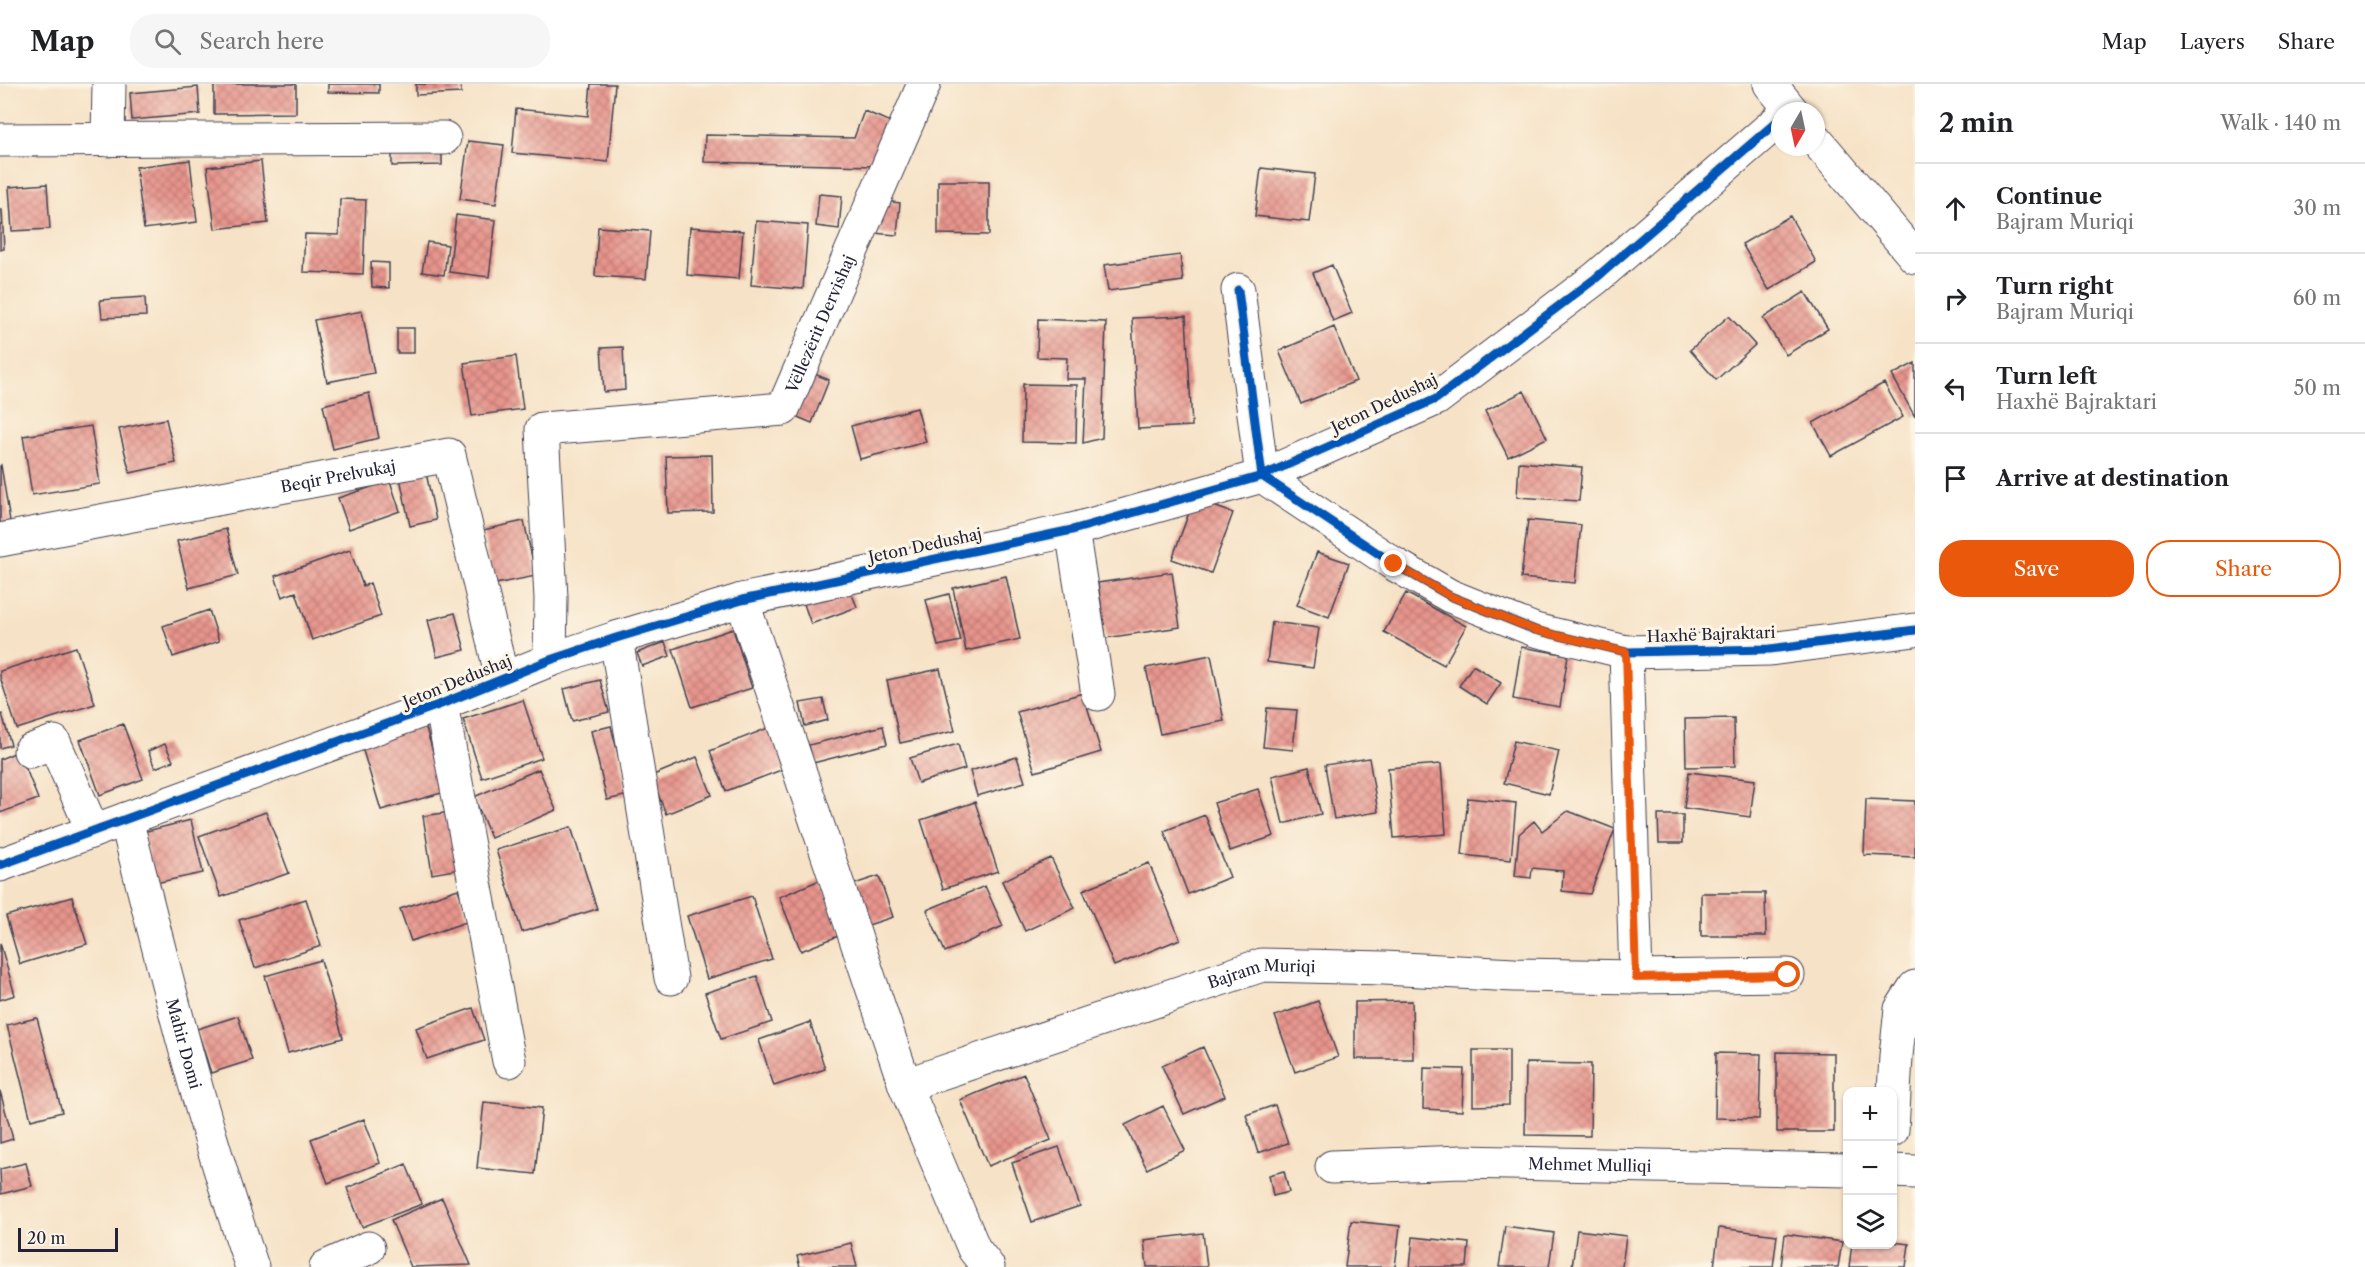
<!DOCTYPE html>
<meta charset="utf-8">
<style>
body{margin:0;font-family:"Libre Caslon Text",serif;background:#f6f6f6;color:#202124}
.controls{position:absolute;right:18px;bottom:18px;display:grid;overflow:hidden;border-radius:12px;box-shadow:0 2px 4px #0004}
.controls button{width:54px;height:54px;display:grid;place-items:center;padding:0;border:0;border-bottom:2px solid #e0e0e0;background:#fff;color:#202124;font:30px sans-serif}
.compass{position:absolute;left:1771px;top:18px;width:54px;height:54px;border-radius:50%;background:#fff;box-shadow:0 2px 4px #0004;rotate:189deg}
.scale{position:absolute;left:18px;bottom:15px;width:100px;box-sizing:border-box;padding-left:6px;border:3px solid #22223b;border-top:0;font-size:16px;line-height:21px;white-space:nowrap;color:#22223b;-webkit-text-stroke:4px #fcf5e5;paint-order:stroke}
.stop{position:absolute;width:18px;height:18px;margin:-14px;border:4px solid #ea580c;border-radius:50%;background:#fff}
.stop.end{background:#ea580c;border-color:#fff;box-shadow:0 2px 6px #0008}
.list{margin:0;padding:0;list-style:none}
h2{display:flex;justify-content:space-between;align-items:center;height:78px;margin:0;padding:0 24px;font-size:26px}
h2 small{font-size:20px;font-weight:400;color:#757577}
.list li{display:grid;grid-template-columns:39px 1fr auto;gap:18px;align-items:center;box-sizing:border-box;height:90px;padding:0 24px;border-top:2px solid #e0e0e0}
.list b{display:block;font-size:22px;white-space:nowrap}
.list p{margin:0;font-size:20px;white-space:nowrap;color:#757577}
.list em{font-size:20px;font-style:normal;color:#757577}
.actions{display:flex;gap:12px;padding:18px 24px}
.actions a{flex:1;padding:14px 0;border:2px solid #ea580c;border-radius:24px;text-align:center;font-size:21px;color:#ea580c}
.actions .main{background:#ea580c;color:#fff}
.icon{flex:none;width:33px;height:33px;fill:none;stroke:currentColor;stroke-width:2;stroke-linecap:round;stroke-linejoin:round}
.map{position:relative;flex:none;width:1915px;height:1183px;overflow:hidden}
header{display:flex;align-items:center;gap:36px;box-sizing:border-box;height:84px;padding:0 30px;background:#fff;border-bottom:2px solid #e0e0e0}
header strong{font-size:28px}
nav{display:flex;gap:33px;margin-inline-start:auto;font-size:21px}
.search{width:420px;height:54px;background:#f6f6f6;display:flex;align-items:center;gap:15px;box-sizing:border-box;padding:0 21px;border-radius:24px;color:#757577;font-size:22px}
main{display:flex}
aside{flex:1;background:#fff}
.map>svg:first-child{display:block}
</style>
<header>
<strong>Map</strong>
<div class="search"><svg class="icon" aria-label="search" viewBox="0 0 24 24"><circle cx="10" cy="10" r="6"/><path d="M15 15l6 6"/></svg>Search here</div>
<nav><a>Map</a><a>Layers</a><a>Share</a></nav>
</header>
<main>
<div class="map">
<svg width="1915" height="1183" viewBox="0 0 1915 1183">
<defs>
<pattern id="building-cross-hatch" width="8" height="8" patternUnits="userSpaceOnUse" patternTransform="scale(1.5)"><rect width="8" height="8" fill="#e8958c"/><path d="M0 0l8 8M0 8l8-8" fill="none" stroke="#bc7974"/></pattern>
</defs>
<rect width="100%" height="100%" fill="#fcf5e5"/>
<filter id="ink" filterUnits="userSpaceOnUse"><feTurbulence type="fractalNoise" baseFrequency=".0167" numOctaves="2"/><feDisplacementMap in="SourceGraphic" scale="12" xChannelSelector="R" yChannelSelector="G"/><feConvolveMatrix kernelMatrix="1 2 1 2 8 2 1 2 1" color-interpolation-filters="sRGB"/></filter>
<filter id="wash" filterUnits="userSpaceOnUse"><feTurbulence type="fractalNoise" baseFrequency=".008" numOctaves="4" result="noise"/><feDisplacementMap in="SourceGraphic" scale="24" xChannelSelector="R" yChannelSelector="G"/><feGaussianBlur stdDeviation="1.35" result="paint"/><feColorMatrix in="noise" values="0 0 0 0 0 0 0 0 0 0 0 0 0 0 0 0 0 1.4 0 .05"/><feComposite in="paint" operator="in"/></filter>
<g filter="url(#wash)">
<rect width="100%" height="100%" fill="#f6e2c6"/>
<g id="blocks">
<path fill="url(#building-cross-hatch)" d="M214 0H296V29L214 30Z
M328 0H379V9L328 8Z
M416 0H461V9L416 11Z
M591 0H615L608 78 512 69 516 25 588 32Z
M198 3 200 30 132 36 130 9Z
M864 27 891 38 874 82 704 78 705 51 854 54Z
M468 57 504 61 496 120 460 115Z
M442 59V81L392 82V61Z
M190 76 197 138 144 145 136 83Z
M261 77 268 139 215 145 207 83Z
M1261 84 1315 90 1309 138 1255 132Z
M938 97H989V151L938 150Z
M47 100 50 145 12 147 9 103Z
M819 110 842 112 839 145 816 142Z
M340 115 366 116 363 190 303 188 305 150 339 151Z
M876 116 900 119 897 151 873 149Z
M0 126H2L4 165 0 166Z
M456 131 496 136 489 193 449 188Z
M1790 132 1816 178 1769 206 1742 160Z
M756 137 808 141 803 205 751 201Z
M598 143 650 147 646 195 595 192Z
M690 143 743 147 739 195 687 191Z
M427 158 448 161 444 191 422 188Z
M1180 171 1183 197 1108 207 1104 181Z
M371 178 389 179V204L372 203Z
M1332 181 1352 229 1333 237 1313 189Z
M1805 208 1828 245 1786 271 1763 234Z
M145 213 146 232 102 234 100 216Z
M362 227 374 289 327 298 314 236Z
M1186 232 1192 342 1138 345 1132 234Z
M1729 232 1755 261 1716 296 1690 266Z
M1038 235 1106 238 1102 354 1083 359 1086 295H1066L1067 274 1037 273Z
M1334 243 1356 297 1301 320 1279 267Z
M397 244H414V269H397Z
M623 263 625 306 604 308 601 264Z
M516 272 523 325 472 332 464 279Z
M1915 279V333L1892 291Z
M805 286 829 296 812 339 788 329Z
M1884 299 1903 333 1831 372 1813 339Z
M1023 300 1077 301 1076 359 1022 358Z
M1524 307 1547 354 1508 373 1485 327Z
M369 309 379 354 333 365 323 321Z
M917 324 926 358 860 375 851 342Z
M166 335 176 379 130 389 119 345Z
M91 342 100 400 32 411 23 352Z
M712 371 713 428 668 429 666 372Z
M1519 378 1582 383 1579 417 1517 413Z
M1 381 10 437 0 439V382Z
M425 384 436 436 410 442 399 389Z
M390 397 400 427 349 445 338 414Z
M1194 415 1233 429 1211 489 1172 475Z
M1528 436 1581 441 1575 499 1521 494Z
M524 437 536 492 495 500 483 446Z
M226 445 238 491 189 504 177 457Z
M350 466 363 502 370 499 381 532 312 556 296 508 282 513 275 492Z
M1317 468 1349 479 1329 533 1297 521Z
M1172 488 1180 543 1106 554 1098 499Z
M1006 492 1020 555 966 567 953 504Z
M849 503 857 523 811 540 804 520Z
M1406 509 1466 542 1444 581 1384 548Z
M949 510 961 557 938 562 926 516Z
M209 526 219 557 173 573 163 542Z
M455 529 465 566 437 573 428 536Z
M1272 538 1319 544 1313 584 1267 578Z
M733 545 752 604 692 623 673 565Z
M665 558 670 572 642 582 637 569Z
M76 563 95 620 17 645 0 593V587Z
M1521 563 1568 571 1560 623 1513 615Z
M1211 571 1224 637 1160 650 1146 584Z
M1473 581 1501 599 1487 620 1459 602Z
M940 585 955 647 900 659 887 596Z
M600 596 609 628 572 637 564 605Z
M1083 609 1101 668 1035 688 1017 628Z
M823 615 828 636 805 642 800 619Z
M523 616 542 674 482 694 463 635Z
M1267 624 1297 626 1293 666 1263 663Z
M2 630 11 661 0 664V631Z
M1734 634 1735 682 1686 683 1685 635Z
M123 640 143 695 100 711 80 656Z
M425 641 445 708 381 726 361 660Z
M611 642 628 711 607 716 591 647Z
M773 642 789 683 726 707 710 667Z
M883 642 887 660 813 679 809 661Z
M1514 657 1559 667 1549 710 1504 699Z
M165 660 173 677 155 684 148 667Z
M958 660 965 685 918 699 910 674Z
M19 667 38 715 0 729V675Z
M697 673 712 711 666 730 651 692Z
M1017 673 1025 698 977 712 970 687Z
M1369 674 1378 728 1334 735 1325 681Z
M1441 680 1446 750 1394 754 1388 684Z
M1309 683 1321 730 1283 740 1272 692Z
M539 685 556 726 491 754 474 713Z
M1689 688 1755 696 1750 733 1684 724Z
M1258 705 1274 752 1230 767 1214 719Z
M1468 714 1516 719 1511 776 1462 771Z
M1866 715 1915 717V773L1864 771Z
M975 718 998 787 943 805 921 736Z
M1568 727 1615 745 1590 810 1562 807 1563 787 1532 784 1531 794 1515 792 1519 750 1534 737 1542 747Z
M266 728 289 789 221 813 199 752Z
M451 728 460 785 432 790 423 732Z
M1205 731 1230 793 1188 810 1164 747Z
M1658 731H1683V759H1659Z
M191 736 203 789 155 799 143 748Z
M571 743 597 825 522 848 496 766Z
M1051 774 1075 824 1025 847 1002 797Z
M1149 779 1180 855 1114 882 1083 806Z
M879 792 893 833 862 843 848 802Z
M820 796 843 850 801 867 779 813Z
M985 802 1003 842 945 868 927 826Z
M458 805 469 837 411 857 400 825Z
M1701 809H1765L1766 852H1701Z
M752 812 772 875 707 895 687 832Z
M72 813 87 860 20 880 6 832Z
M306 815 321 862 255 884 239 836Z
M0 859 15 911 0 916Z
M321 876 343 954 288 969 265 892Z
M757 892 772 938 721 955 705 909Z
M1318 917 1338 973 1295 988 1275 932Z
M1412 917 1413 975H1355V918Z
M473 924 484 956 427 975 416 944Z
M238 932 252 976 211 989 197 945Z
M37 934 62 1028 31 1036 7 941Z
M810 938 825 985 774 1002 759 956Z
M1203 963 1225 1012 1184 1030 1162 982Z
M1473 966H1509V1021L1473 1022Z
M1777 968 1834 969V1048H1777Z
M1716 969 1761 970 1759 1035 1715 1034Z
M1526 979 1591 980 1590 1052 1525 1051Z
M1424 984 1464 985 1462 1027 1423 1025Z
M1024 990 1051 1056 988 1082 960 1016Z
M0 1007 13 1055 0 1059Z
M484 1018 542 1024 535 1090 477 1084Z
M1275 1021 1288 1059 1258 1069 1246 1031Z
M1163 1022 1185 1066 1147 1085 1125 1041Z
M364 1035 380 1079 328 1099 311 1055Z
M1059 1063 1080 1122 1032 1138 1012 1079Z
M26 1079 32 1102 1 1110 0 1085Z
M406 1080 422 1120 362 1143 347 1104Z
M1284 1087 1289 1108 1273 1112 1269 1091Z
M442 1114 471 1181 411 1183 391 1136Z
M1351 1137 1400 1142 1395 1183H1345Z
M1505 1142 1554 1149 1549 1183H1499Z
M1719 1144 1777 1151 1773 1183H1714Z
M1577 1146 1626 1152 1622 1183H1572Z
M1203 1149 1207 1183H1147L1144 1156Z
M1785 1150 1842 1158 1838 1183H1781Z
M1413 1153 1469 1159 1467 1183H1410Z
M1892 1158 1909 1160 1906 1183H1849L1852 1160H1892Z
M851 1159 857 1183H800L797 1172Z"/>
</g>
</g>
<g filter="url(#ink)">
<use href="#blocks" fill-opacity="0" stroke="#423f50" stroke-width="1.5"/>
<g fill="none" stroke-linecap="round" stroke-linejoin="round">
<defs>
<g id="minor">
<path d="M1770 0 1792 27"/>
<path d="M0 56 444 54"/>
<path d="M108 56 109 0"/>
<path d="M1816 56 1915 173"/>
<path d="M1238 206 1262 392 1394 480 1450 512 1535 546 1626 568 1770 565 1915 546"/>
<path d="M1072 446 1098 610"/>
<path id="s1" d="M0 456 449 371 502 594"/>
<path d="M742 516 905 1001 974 1165 988 1183"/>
<path d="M616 554 671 894"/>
<path d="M1626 568 1636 893 1788 891"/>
<path id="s2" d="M550 576 551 514 542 345 783 325 924 0"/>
<path d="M441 620 509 977"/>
<path d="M30 667 54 658 93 747"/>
<path id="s3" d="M126 735C164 886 201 1036 252 1183"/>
<path d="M0 781 441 620 550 576 616 554 742 516 1072 446 1262 392 1436 315 1596 194 1780 35"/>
<path id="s4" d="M905 1001 1262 881 1384 884 1514 891 1636 893"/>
<path d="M1892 1046 1896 972 1901 925 1915 903"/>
<path id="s5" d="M1332 1083 1462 1078 1848 1086"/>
<path d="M1892 1087 1915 1088"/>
<path d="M326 1183 368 1164"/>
</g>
</defs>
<use href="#minor" stroke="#423f50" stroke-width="35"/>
<use href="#minor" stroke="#fff" stroke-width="33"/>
<defs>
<path id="cycleway" d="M1238 206 1262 392 1394 480 1450 512 1535 546 1626 568 1770 565 1915 546
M0 781 441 620 550 576 616 554 742 516 1072 446 1262 392 1436 315 1596 194 1780 35"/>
</defs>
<use href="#cycleway" stroke="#fcf5e5" stroke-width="13"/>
<use href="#cycleway" stroke="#0057b8" stroke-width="9"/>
</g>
</g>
<g fill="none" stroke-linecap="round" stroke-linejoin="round" filter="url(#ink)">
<path stroke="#ea580c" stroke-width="8" d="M1394 480 1450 512 1535 546 1626 568 1636 894 1788 891"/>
</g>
<g text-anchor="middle" stroke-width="6" stroke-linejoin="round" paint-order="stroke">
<g font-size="16" fill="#22223b" stroke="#fcf5e5">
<text dy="6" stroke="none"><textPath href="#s2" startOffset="566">Vëllezërit Dervishaj</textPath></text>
<text transform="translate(1384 319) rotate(-26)" y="6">Jeton Dedushaj</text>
<text dy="6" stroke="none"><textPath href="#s1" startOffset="344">Beqir Prelvukaj</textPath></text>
<text transform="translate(925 461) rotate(-12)" y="6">Jeton Dedushaj</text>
<text transform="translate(1711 550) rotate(-2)" y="6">Haxhë Bajraktari</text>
<text transform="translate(457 597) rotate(-22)" y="6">Jeton Dedushaj</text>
<text dy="6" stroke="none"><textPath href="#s4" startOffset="375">Bajram Muriqi</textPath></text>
<text dy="6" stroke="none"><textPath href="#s3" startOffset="232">Mahir Domi</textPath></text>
<text dy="6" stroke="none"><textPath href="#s5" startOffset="258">Mehmet Mulliqi</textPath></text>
</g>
</g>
</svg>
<div class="controls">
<button>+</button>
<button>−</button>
<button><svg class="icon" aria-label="layers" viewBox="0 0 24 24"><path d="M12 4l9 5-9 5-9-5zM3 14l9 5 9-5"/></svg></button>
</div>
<svg class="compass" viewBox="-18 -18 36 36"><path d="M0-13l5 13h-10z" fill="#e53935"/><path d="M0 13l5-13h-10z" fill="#757577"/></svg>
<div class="scale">20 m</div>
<div class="stop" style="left:1788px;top:891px"></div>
<div class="stop end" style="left:1394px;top:480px"></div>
</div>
<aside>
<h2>2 min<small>Walk · 140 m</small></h2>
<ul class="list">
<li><svg class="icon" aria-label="ahead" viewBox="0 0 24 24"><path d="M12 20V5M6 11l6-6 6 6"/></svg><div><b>Continue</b><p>Bajram Muriqi</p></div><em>30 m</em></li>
<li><svg class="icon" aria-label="right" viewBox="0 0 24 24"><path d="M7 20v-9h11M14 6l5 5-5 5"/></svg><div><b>Turn right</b><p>Bajram Muriqi</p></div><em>60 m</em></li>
<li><svg class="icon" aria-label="left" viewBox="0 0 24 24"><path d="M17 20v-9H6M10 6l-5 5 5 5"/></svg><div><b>Turn left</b><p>Haxhë Bajraktari</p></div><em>50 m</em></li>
<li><svg class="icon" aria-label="arrive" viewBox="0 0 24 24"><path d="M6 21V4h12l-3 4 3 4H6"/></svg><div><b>Arrive at destination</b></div></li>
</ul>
<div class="actions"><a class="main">Save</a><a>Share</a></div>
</aside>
</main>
